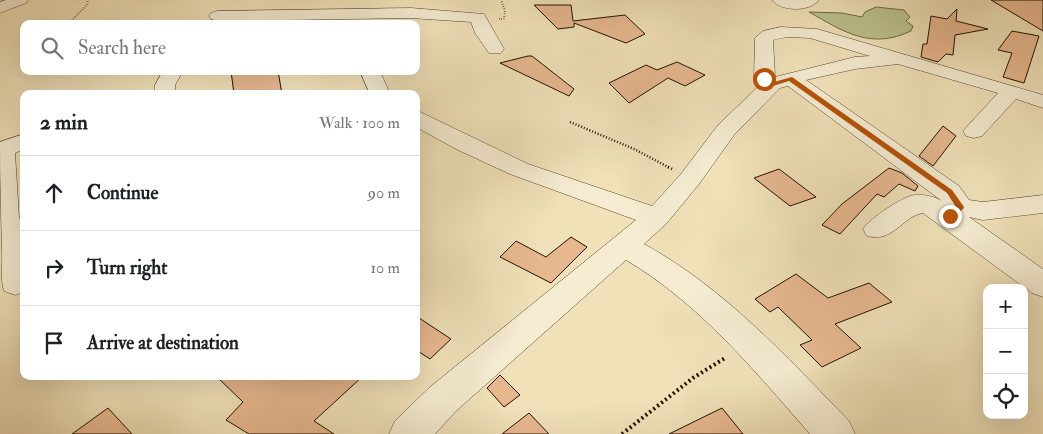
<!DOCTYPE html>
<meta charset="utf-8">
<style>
body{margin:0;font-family:"IM FELL Double Pica",serif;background:#f2f2f2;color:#202124}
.controls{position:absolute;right:15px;bottom:15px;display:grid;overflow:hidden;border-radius:10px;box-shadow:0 5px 20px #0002}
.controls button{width:45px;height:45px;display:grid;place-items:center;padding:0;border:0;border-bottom:1px solid #e0e0e0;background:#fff;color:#202124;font:25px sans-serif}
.stop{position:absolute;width:15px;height:15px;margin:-11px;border:4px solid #b45309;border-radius:50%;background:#fff}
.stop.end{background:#b45309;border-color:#fff;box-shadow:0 1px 5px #0008}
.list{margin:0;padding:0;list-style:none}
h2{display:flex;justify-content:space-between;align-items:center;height:65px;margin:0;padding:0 20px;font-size:21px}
h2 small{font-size:16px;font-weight:400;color:#757577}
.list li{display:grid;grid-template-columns:32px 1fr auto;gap:15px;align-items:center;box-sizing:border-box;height:75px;padding:0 20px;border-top:1px solid #e0e0e0}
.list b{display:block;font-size:19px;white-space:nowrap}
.list em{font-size:16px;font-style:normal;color:#757577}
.icon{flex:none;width:28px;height:28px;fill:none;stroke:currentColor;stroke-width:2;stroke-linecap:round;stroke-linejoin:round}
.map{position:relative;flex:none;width:1043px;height:434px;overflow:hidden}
.search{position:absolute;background:#fff;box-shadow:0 5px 20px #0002;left:20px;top:20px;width:400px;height:55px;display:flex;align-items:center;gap:12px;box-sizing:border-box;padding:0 18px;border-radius:10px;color:#757577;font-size:19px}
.panel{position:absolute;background:#fff;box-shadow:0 5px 20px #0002;left:20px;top:90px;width:400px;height:290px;border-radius:10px}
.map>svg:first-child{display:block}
</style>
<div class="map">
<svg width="1043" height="434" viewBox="0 0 1043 434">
<rect width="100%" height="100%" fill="#f0e1b9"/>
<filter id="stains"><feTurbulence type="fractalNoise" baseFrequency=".004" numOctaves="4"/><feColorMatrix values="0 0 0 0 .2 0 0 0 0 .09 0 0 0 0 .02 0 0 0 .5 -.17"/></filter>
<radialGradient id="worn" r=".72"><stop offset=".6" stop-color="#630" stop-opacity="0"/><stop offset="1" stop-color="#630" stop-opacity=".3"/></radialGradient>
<path fill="#bbc28e" stroke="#6f6a47" d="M876 7 904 10 910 17 906 21 913 26 911 31C871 50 844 32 809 12L842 13 862 17 865 12Z"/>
<path fill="#e7b890" stroke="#231200" d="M991 0H1043V31Z
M534 5H571L573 21 625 15 645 34 626 43 574 23V27L558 29Z
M957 9 956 21 988 29 955 35 953 55 946 54 938 62 921 57 923 44H927L931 16 947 19Z
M1012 31 1039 36 1024 83 1003 77 1012 53 998 50Z
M528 56H532L574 89 569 96 500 63Z
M677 62 705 75 685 86 668 78 629 103 609 83 646 65 657 70Z
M231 71H278L282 94H234Z
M943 126 956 136 933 166 919 156Z
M889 168 902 173 918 186 915 191 899 184 884 197 877 194 840 234 822 225 842 204Z
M779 169 816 197 790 206 754 178Z
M571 237 587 247 551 283 500 257 516 241 546 257Z
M796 274 828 298 869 283 892 302 835 324 861 348 822 367 800 345 812 340 778 307 770 312 755 299Z
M416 316 451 339 430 359 416 350Z
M500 375 520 395 504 407 487 388Z
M216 376H363L314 421 334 434H249L226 420 243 402Z
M108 408 132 434H72Z
M722 408 743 434H669Z
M529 413 549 434H502Z"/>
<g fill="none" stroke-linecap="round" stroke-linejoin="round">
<defs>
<path id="minor" d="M6 0H28L26 3 0 13V2Z
M772 0H819C810 12 781 12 772 0Z
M411 8 484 14 504 49 501 53H489L475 33 471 22 411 18 217 21 211 19 209 16 211 13 217 11Z
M781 27 817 29 1043 95V108L1016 99 982 136 974 138 966 136 963 131 998 93 898 64 855 69 806 80 959 186 969 200 983 202 1043 195V213L983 220 969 217 1043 269V297L1032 293 923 213C901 217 894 243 867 236L863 229C869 219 903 196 915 195 924 194 935 197 942 201L788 86 780 88 734 135 699 184 666 224 644 244C724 288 786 356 849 421L855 434H810C754 370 699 303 626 260L456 411 435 434H389L395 421 430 387 636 220 510 174 458 150 416 127V110L528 164 652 206 681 174 718 125 760 85 754 79 755 38 763 31ZM787 37 810 38 870 56 855 57 775 77 773 40Z
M163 71H183L175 85V94H155V85Z
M360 71H380L390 94H370Z
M24 134V149L15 153 19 218 24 226V292L15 295 4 291C0 278 3 264 2 250 1 214 0 178 0 142Z"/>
</defs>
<use href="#minor" stroke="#56462e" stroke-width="1"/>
<path stroke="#231200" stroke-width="2" stroke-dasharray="0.5 2" stroke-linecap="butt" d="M499 19H504L505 11 501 0
M68 24 87 5 88 0"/>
<path stroke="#231200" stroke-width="2.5" stroke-dasharray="1 2" stroke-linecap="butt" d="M570 122 634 149 670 168"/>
<path stroke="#231200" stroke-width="3" stroke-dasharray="1 2.5" stroke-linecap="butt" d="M668 167 672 169"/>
<path stroke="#231200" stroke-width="4" stroke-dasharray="2 3" stroke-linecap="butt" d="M622 434 693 378 725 358"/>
<use href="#minor" fill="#f5ecd2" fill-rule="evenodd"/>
</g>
<path fill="#b45309" d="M764 77 774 82 792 77 952 190 964 207 963 209 953 218H948V215L956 207 947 193 789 81 773 86 762 80Z"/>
<rect width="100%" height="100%" filter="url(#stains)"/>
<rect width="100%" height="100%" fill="url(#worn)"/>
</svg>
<div class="controls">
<button>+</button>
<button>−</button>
<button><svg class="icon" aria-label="locate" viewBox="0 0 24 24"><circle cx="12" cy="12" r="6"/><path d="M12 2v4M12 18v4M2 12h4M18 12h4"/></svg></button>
</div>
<div class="stop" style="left:764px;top:79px"></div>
<div class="stop end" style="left:950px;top:216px"></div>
<div class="search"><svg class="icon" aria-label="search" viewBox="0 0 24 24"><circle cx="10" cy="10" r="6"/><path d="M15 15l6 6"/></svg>Search here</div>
<section class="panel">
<h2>2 min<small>Walk · 100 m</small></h2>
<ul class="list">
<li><svg class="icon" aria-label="ahead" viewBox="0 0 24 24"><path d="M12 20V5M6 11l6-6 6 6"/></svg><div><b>Continue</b></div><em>90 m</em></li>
<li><svg class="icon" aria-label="right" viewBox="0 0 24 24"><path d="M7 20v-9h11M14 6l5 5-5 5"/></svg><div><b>Turn right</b></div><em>10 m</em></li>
<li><svg class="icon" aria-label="arrive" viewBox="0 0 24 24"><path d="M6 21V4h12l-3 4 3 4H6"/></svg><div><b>Arrive at destination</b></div></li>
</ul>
</section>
</div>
